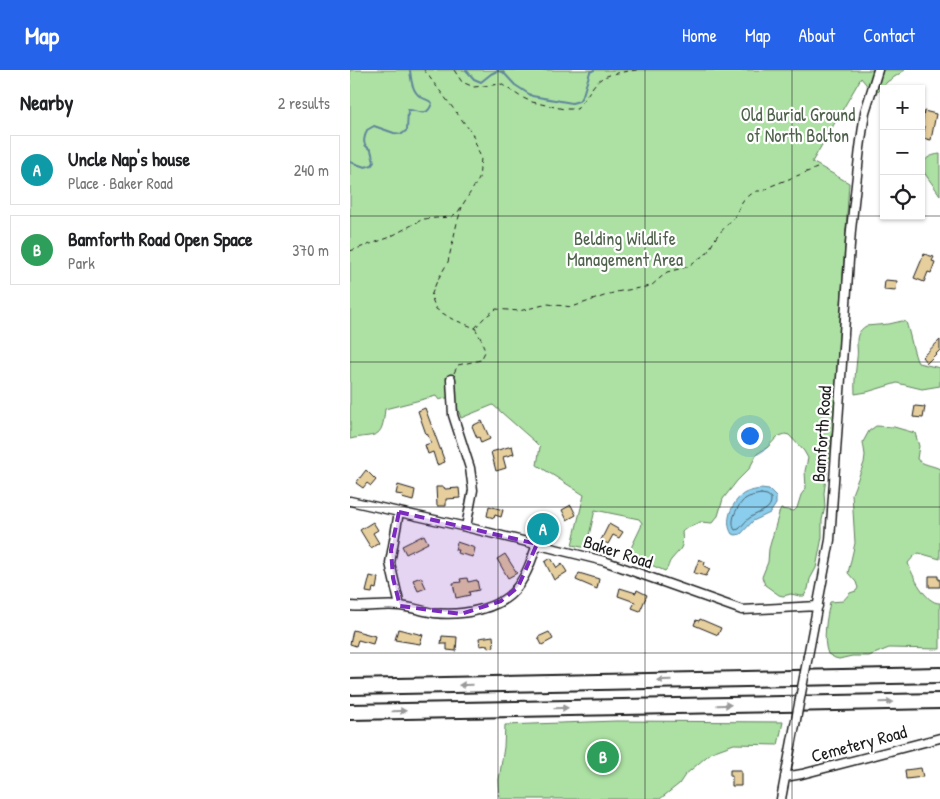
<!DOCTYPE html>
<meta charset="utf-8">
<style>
body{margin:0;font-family:"Patrick Hand",sans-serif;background:#f6f6f6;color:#202124}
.controls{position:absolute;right:15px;top:15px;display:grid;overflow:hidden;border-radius:0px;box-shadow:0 1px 4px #0004}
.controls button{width:45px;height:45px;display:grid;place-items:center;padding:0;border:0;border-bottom:1px solid #e0e0e0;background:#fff;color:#202124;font:25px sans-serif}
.you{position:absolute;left:399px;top:365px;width:18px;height:18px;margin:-12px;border:4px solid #fff;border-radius:50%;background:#1a73e8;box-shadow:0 0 0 8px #1a73e833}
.badge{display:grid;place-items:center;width:32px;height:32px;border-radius:50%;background:#2563eb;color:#fff;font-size:16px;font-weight:700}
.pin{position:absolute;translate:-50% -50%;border:2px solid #fff;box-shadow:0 1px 5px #0006}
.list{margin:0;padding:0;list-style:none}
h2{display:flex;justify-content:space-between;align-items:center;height:65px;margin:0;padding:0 20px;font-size:21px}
h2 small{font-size:16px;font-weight:400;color:#757577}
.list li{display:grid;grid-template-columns:32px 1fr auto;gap:15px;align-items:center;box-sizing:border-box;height:70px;margin:0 10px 10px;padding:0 10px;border:1px solid #e0e0e0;border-radius:0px}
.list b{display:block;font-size:19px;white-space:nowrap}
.list p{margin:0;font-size:16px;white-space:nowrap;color:#757577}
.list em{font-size:16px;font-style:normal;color:#757577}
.icon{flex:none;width:28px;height:28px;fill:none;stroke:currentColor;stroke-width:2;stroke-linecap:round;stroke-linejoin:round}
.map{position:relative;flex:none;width:590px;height:729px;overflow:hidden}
header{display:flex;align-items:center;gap:30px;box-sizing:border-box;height:70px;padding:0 25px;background:#2563eb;color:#fff}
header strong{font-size:24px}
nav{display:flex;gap:28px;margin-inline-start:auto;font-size:18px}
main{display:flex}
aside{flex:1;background:#fff}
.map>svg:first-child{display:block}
</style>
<header>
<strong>Map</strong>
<nav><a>Home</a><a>Map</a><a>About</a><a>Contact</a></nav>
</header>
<main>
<aside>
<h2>Nearby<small>2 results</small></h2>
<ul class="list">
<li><span class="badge" style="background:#0f9aa8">A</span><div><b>Uncle Nap's house</b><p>Place · Baker Road</p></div><em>240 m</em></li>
<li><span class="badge" style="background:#2e9e5b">B</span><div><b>Bamforth Road Open Space</b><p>Park</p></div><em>370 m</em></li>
</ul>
</aside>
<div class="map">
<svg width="590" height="729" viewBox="0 0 590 729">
<rect width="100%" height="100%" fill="#fff"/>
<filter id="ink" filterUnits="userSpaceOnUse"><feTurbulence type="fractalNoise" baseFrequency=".02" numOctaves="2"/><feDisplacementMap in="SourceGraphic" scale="10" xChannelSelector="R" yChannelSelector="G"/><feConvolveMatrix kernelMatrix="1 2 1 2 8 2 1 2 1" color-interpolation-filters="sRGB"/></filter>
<g filter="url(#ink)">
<path fill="#ace1a3" stroke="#647e60" d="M0 0H555L537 12 528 22 520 19 511 8 462 92 499 113 483 358 474 423 475 437 472 450V467L466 498 460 509 458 519 454 526H450L441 524 433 526 429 525 415 515 412 507 418 492 419 479 429 443 431 439 444 441 447 438 451 425 456 418 455 401 458 388 454 381 439 365 435 364 427 367 418 377 407 384 399 399 387 411 373 429 368 446 362 453 350 452C343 457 336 457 332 462 334 479 331 478 321 490 318 494 319 497 315 501L292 491 280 480 291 457 292 453 289 449 245 440 237 474 241 479 222 475 234 425 187 395 190 377 184 371 143 335 111 348 103 326 89 330 86 326 35 339C32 372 26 363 0 369Z
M590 84V125L573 101C571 89 580 85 590 84Z
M552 251 556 252C560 263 564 286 568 293L590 298V316L572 319 547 313 517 322 505 324C504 311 506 300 507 288 509 275 502 265 516 256L539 254Z
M526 356 544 357 565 363 569 376 567 389C573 395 582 395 590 399V489L569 483 564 486 558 493C562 505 576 534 590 533V579L539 578 519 586H502L489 589 485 588 478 584C472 569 477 547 480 532L493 531 500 523 506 521 508 518 506 512 498 503 505 473 502 424 514 393 515 385 513 372 519 361Z
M266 651 433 652 428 675 384 674 362 682 335 705 329 714 310 729H150L149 710 154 677 155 655Z"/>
<path fill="#8acdec" stroke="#5e8699" d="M411 419 419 420 426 427V434L420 443 403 451 391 464 386 465 382 464C374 452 381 434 392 425 397 421 405 420 411 419Z"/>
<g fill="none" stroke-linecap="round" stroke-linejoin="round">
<path stroke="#48636f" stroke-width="1" d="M411 424 417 425 421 428C422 441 410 441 401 447 396 450 393 455 389 459L385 460C379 451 387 436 395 429 399 426 406 425 411 424Z"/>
<path stroke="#5e8699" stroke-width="2" d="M116 0 124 9 131 12 141 4 147 1 153 2 165 15 182 26 222 33 229 31 233 25 240 2 244 0
M0 92 15 97 22 95 24 92 21 80C11 74 14 69 17 60L24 56 44 63 52 64 57 60 58 40C68 40 77 49 82 33 78 29 75 30 71 27 62 22 61 9 60 0"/>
</g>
<path fill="#e6ce9d" stroke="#1c1c1c" d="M574 41 586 44 581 70 572 68 575 57H572Z
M574 184 584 187 582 191 585 192 581 203 578 202 574 212 564 208Z
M535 210 547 211 546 221 534 220Z
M590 270V280L577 293 572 287Z
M565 336 575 337 573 348 563 347Z
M75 338 95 392 87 395 83 382 78 384 75 375 81 373 77 363 76 364 68 341Z
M132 351 140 369 131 373 129 367 127 368 122 356Z
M162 376 164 384 153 387 156 398 146 401 141 382Z
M16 400 26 410 21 416 17 413 13 418 6 413Z
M48 415 65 420 63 431 52 428 53 425 46 424Z
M86 417H94L95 419 109 418 110 428 96 429V436H87Z
M221 435 226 445 217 450 212 440Z
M139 436 153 440 151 447 145 445 144 448 137 446Z
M193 451 199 452 196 464 187 462 189 455H192Z
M23 452 28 460 23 463 29 473 21 478 10 460Z
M259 454 273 462 269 468 263 465 258 474 251 470Z
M74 465 78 473 56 484 52 476Z
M107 472 125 478 123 487 107 483 108 480H105Z
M155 484 167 503 158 508 147 489Z
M201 488 207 498 212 494 217 502 204 510 195 492Z
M349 489 355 492 354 496 360 499 356 506 344 503Z
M229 503 249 509 247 519 226 510Z
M20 506 28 508 26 519 23 518 22 523 16 522Z
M579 506H588V509H590V517H579Z
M71 507 76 518 68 521 63 510Z
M117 508 118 512 127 510 129 520 119 522 120 525 106 528 103 513 111 512 110 509Z
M270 518 286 523 287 520 297 525 290 541 282 538 285 532 268 526Z
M350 549 371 558 368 565 344 555 346 550 349 551Z
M48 559 73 565 70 574 45 570Z
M3 560 25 566 23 574 8 570 6 576 0 574Z
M199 562 203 569 192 575 188 567Z
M92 566 107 567 106 581 97 580V574H91Z
M143 566 144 577 138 578V575L130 576 129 568Z
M571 698 573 707 556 709 555 700Z
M380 700H391V716H382V706H380Z"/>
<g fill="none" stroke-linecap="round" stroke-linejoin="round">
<defs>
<path id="minor" d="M101 309 103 345 120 398 123 420 116 457
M0 431 116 457 254 491 392 540 468 536
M49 442 40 493 50 536
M0 536C17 538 33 534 50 536 61 537 72 541 84 543 110 546 152 540 168 516 177 504 182 489 187 474
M458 586 480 470 501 160 510 78 515 42 528 0
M435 707 452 704 590 668
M431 729 445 655"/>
<path id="motorway" d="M0 617 590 605
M0 642 590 631"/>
</defs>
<use href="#minor" stroke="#1c1c1c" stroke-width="11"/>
<use href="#motorway" stroke="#1c1c1c" stroke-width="18"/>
<path stroke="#1c1c1c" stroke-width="1" stroke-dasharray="5 4" stroke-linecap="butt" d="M104 0 112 12 124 17 151 14 171 27 182 32 214 39H227C234 31 239 21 246 13 255 3 274 2 287 0
M0 181 38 168 73 149 101 147 108 142 129 109 131 88 122 63 74 0
M125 258 134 248 146 239 169 241 198 234 222 237 266 222 301 216 317 202 337 197 357 183 367 166 385 146 392 132 396 127 407 121H414L421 116 467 98
M104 303 108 295 131 290 135 282 132 271 125 258 102 249 86 239 81 226 87 211 98 192 107 153 112 137"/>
<use href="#minor" stroke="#fff" stroke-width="8"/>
<use href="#motorway" stroke="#fff" stroke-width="14"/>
<defs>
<path id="minor-bridge" d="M445 655 458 586"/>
</defs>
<use href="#minor-bridge" stroke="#1c1c1c" stroke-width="11" stroke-linecap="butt"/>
<use href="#minor-bridge" stroke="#fff" stroke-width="8"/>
</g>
<defs><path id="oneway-solid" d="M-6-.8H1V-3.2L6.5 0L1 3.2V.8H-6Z" transform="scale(1.25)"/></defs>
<g fill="#999">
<use href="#oneway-solid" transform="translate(314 610) rotate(179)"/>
<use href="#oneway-solid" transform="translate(116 615) rotate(179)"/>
<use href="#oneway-solid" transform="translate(536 632) rotate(-1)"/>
<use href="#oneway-solid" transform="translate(374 635) rotate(-1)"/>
<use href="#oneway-solid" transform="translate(211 638) rotate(-1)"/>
<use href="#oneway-solid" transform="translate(49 641) rotate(-1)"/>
</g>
</g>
<path fill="#7b2cbf" fill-opacity="0.2" stroke="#7b2cbf" stroke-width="4" stroke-dasharray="10 6" stroke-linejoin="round" d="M49 442 187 474 168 517 151 531 111 544 50 536 43 508 41 480Z"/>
<path fill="none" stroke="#1c1c1c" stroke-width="1" stroke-opacity="0.55" d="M148 0V729M295 0V729M442 0V729M0 146H534M571 146H590M0 292H590M0 437H590M0 583H590"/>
<g text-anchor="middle" stroke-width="4.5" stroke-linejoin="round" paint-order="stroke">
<g font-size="18" fill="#4e614b" stroke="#fff">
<text x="448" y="51">Old Burial Ground<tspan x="448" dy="21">of North Bolton</tspan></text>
<text x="275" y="175">Belding Wildlife<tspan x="275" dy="21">Management Area</tspan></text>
</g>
<g font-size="18" fill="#1c1c1c" stroke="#fff">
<text transform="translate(472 364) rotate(-86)" y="6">Bamforth Road</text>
<text transform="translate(268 482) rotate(18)" y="6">Baker Road</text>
<text transform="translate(509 674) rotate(-15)" y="6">Cemetery Road</text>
</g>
</g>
</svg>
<div class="controls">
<button>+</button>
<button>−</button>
<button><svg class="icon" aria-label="locate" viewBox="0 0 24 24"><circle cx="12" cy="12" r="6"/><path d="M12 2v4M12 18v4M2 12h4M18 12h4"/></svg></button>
</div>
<div class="you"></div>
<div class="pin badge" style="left:193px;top:459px;background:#0f9aa8">A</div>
<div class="pin badge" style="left:253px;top:687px;background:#2e9e5b">B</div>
</div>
</main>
